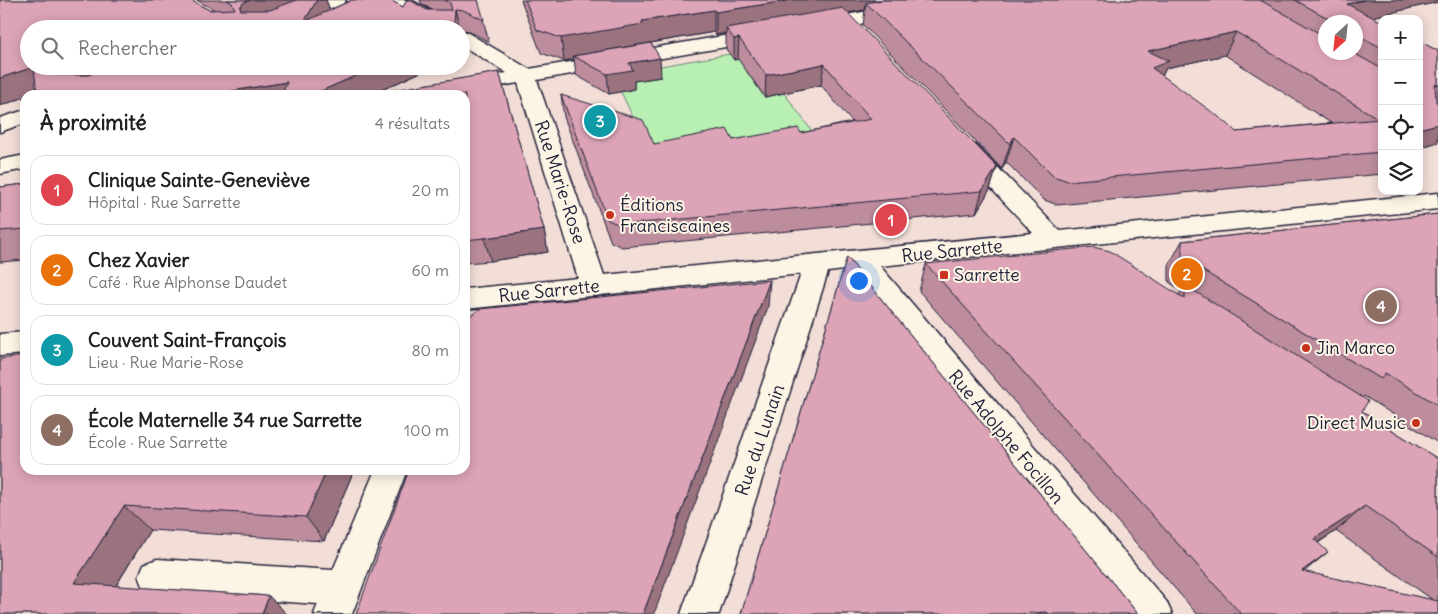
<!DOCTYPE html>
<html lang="fr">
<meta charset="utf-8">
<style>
body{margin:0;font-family:Delius,sans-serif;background:#f6f6f6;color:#202124}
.controls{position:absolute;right:15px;top:15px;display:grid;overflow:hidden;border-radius:10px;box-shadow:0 2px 12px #0003}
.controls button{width:45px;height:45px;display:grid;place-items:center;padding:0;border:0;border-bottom:1px solid #e0e0e0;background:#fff;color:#202124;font:25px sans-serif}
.compass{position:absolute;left:1318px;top:15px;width:45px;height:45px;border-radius:50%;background:#fff;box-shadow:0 2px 12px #0003;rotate:207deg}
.you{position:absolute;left:858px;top:280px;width:18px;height:18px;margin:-12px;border:4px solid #fff;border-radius:50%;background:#1a73e8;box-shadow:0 0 0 8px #1a73e833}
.badge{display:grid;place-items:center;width:32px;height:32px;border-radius:50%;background:#ea580c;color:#fff;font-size:16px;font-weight:700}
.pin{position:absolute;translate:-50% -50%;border:2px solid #fff;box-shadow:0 1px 5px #0006}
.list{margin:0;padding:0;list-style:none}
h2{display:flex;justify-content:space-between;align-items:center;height:65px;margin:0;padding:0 20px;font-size:21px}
h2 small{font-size:16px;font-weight:400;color:#757577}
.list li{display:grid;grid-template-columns:32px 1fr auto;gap:15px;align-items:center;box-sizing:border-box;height:70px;margin:0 10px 10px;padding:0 10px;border:1px solid #e0e0e0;border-radius:15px}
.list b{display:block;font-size:19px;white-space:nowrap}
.list p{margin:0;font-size:16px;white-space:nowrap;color:#757577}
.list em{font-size:16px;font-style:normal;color:#757577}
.icon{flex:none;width:28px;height:28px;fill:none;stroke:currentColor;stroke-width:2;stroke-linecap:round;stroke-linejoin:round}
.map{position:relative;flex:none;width:1438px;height:614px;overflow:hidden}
.search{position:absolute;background:#fff;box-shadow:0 2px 12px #0003;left:20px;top:20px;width:450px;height:55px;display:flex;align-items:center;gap:12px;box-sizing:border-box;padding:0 18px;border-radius:28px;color:#757577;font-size:19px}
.panel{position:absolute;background:#fff;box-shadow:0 2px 12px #0003;left:20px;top:90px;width:450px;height:385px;border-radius:15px}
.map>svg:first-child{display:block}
</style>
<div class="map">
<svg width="1438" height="614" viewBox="0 0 1438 614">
<rect width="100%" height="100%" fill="#f2ddd7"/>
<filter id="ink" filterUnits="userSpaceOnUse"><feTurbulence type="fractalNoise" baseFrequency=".02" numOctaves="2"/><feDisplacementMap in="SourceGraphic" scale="10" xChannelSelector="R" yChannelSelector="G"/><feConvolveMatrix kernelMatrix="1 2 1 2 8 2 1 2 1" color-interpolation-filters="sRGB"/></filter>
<g filter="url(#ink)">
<path fill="#b8efb2" stroke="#6d8876" d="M730 54 734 60 742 58 747 72 764 97 784 93 825 149 656 166 621 92 634 89 631 82 655 67Z"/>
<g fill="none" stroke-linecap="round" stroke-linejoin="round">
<defs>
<path id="minor" d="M321 0H346L343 4 278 29H251L253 25Z
M389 0H411L445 19 447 23 445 27 438 29 431 27 392 4Z
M933 0H972L969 4 963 5 816 32 809 30 807 26 809 22 816 20Z
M764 29 771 31 773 35 771 39 537 80 604 275 1033 233 960 155 957 150 960 145 968 143 976 145 1060 231 1438 193V209L880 266 1166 601 1172 614H1129L853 269 828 272 719 614H681L801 274 465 309V289L578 278 518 83 451 95H405L408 91 415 89 507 73 461 45V31L468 33 529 69Z
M25 110V123L0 132V118Z
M25 155V169L0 174V160Z
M25 332V354L0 356V334Z
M375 470H407L352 614H314L318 604 157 593 144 588 139 576 144 564 157 559 333 570Z"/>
</defs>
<use href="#minor" stroke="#22223b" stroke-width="3"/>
<use href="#minor" fill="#fcf5e5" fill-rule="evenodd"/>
</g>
<path fill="#bd8d9d" stroke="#22223b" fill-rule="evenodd" d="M0 0H190L209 10H215L196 0H326L330 10 352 0H390L403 7 407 0H410L427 10H432L421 3 420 0H478L489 42 469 31 462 30 467 51 461 54V29H29V66H434L373 94 499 72 544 230 548 252 491 261 465 263V95H37V93L30 95H25V97L0 106Z
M521 0H1438V2L1372 17 1382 22V174L1058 205 1044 200 1006 162 1002 169 863 25 865 10 847 13 997 167 990 189 976 213 622 247 611 242 564 117 561 95 654 144 733 140 801 133 852 122 821 85 765 97 738 59 734 60 726 49V33L716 35 714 32 645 44 661 77 634 81V89L609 94 576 75 574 59 564 61 541 53ZM1326 22H1356V52H1326ZM1225 55 1331 123 1236 132 1162 76 1166 68Z
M1419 41 1438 51V142L1421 147V148L1419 151Z
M25 184V260L0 262V187Z
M1438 214V443L1364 396 1362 398V411L1438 459V614H1197L919 291 926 264 1179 295 1182 290 1169 282V265L1182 241ZM1336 531 1433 600 1304 572 1318 543Z
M847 257 1138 614H741Z
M0 359 354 470 324 541 150 530 116 586 269 596 287 614H0Z"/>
<path fill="#9a737f" stroke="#22223b" d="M250 0H316L249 28 240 7 243 3Z
M317 0H326L330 11 304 22Z
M792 0H921L866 3 865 10 730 33 726 28V33L716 35V12Z
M1364 0H1438V2L1350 22 1347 4Z
M455 9 460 29 454 24Z
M714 10V32L573 56 574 59 564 61 561 38 642 21Z
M461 30H462L467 51 461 54Z
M1236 32 1225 55 1166 68 1158 84 1142 92 1148 51Z
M739 38 738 59 734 60V39Z
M660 58 661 77 634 81V89L609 94 607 74 629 63Z
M824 64 821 85 765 97 766 75Z
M63 66H134L74 89 55 73 60 68Z
M378 66H434L370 95H312Z
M34 67 49 88 30 95H25V97L0 106V78Z
M287 82 293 95H207Z
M1438 124V142L1419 148V129Z
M1014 137 1006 162 1002 169 1010 144Z
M997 167 990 189 976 213 982 191Z
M544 230 548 252 491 261 484 238Z
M770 280 768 307 654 614H643Z
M327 470H354L324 541 306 517Z
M124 506 150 530 104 605 74 583Z
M1365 506 1336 531 1286 562 1314 539Z
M1328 552 1299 576 1302 571Z
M269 596 287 614H262Z"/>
<path fill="#dca4b6" stroke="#22223b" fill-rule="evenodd" d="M0 0H190L209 10 235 9 232 3 227 0H250L243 3 240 7 241 10H270L297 0H317L304 22 352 0H390L403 7 407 0H410L427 10H452L450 3 445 0H478L484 20 463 10 455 9 454 24 460 29H29V66H63L60 68 55 73 57 75H88L111 66H378L312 95H282L287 82 207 95H37L34 67 0 78Z
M525 0H792L716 12 714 10 642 21 643 24 561 38 537 30Z
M882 0H1260L1326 37V52H1352L1382 69V152L1068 181 1053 176 1014 137 1010 144 866 3ZM1236 32 1379 119 1236 132 1227 123 1152 68 1169 61 1148 51Z
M1295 0H1364L1347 4 1382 22V48L1356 34V22H1335Z
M843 8 997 167 982 191 620 225 608 220 561 95 643 120 654 144 727 129 733 140 798 128 801 133 871 119 824 64 766 75 739 38 734 39 726 28Z
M1419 41 1438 51V85L1435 84 1436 102 1438 103V124L1419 129Z
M651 43 660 58 629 63 633 70 607 74 573 56Z
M499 72 544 230 484 238 465 240V95H364Z
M25 184V229L0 231V187Z
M1438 214V405L1385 373 1381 379 1182 258V241Z
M1093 247 1110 251 1185 299V285L1368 401 1362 411 1438 459V557L1365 506 1314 539 1328 552 1302 571 1438 601V614H1241L926 264Z
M847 257 1138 614H1049L1047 612 1020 614H741Z
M770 280 643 614H356L409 470H465V319L480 309Z
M25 356V470H327L306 517 124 506 74 583 269 596 262 614H0V359Z"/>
</g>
<g fill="#c8321e" stroke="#fcf5e5" stroke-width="2">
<circle cx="610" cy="215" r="5"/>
<rect x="939" y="270" width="10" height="10" rx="2.5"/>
<circle cx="1306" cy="348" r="5"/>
<circle cx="1416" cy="423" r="5"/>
</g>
<g text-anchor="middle" stroke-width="4" stroke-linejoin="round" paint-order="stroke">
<g font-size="18" fill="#22223b" stroke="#fcf5e5">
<text transform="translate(560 182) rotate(72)" y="6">Rue Marie-Rose</text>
<text transform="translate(952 251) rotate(-6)" y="6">Rue Sarrette</text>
<text transform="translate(549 291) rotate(-6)" y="6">Rue Sarrette</text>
<text transform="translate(1006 437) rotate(50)" y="6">Rue Adolphe Focillon</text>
<text transform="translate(760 440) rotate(-71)" y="6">Rue du Lunain</text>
</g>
<g font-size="18" fill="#22223b" stroke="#fcf5e5" text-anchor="start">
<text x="620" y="211">Éditions<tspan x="620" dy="21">Franciscaines</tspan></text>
<text x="954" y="281">Sarrette</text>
<text x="1316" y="354">Jin Marco</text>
<text x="1406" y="429" text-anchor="end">Direct Music</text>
</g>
</g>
</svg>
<div class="controls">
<button>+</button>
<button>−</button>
<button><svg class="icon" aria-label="locate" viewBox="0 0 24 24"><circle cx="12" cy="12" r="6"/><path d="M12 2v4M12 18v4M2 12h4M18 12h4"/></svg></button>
<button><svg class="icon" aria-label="layers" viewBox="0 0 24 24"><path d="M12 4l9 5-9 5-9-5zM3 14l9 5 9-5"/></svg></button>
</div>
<svg class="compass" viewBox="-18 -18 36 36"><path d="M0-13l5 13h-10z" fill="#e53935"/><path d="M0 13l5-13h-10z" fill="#757577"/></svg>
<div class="you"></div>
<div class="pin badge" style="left:891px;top:220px;background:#e0444e">1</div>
<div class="pin badge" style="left:1187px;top:274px;background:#e8710a">2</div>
<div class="pin badge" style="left:600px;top:121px;background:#0f9aa8">3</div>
<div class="pin badge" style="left:1381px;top:306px;background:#8d6e63">4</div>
<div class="search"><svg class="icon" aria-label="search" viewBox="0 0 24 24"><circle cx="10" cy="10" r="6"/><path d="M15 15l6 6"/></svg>Rechercher</div>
<section class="panel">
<h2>À proximité<small>4 résultats</small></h2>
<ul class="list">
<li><span class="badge" style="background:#e0444e">1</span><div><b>Clinique Sainte-Geneviève</b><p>Hôpital · Rue Sarrette</p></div><em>20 m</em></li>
<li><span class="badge" style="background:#e8710a">2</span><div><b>Chez Xavier</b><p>Café · Rue Alphonse Daudet</p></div><em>60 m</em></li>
<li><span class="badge" style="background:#0f9aa8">3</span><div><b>Couvent Saint-François</b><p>Lieu · Rue Marie-Rose</p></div><em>80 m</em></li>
<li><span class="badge" style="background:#8d6e63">4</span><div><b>École Maternelle 34 rue Sarrette</b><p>École · Rue Sarrette</p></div><em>100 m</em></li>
</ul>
</section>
</div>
